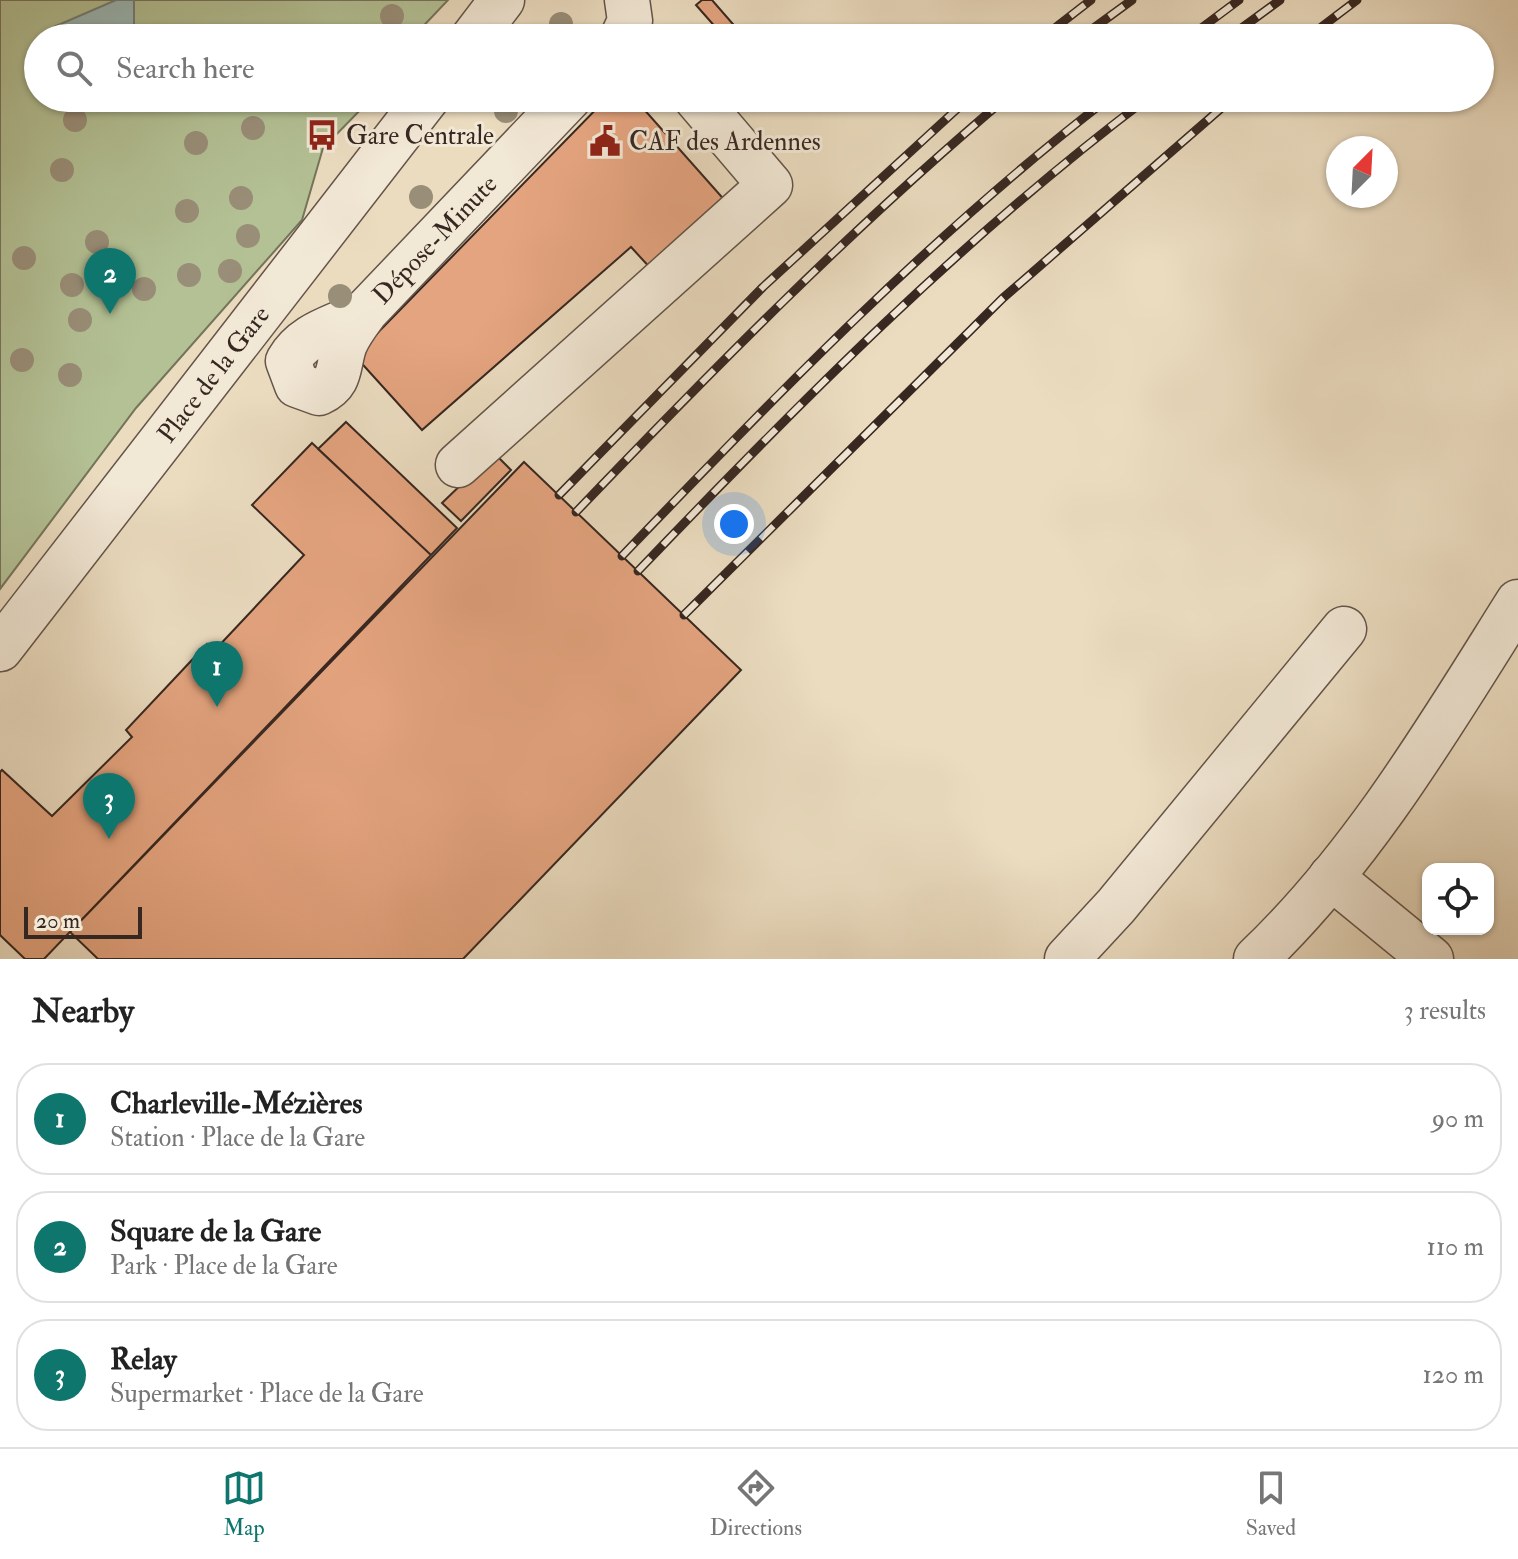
<!DOCTYPE html>
<meta charset="utf-8">
<style>
body{margin:0;font-family:"IM FELL Double Pica",serif;background:#f2f2f2;color:#222}
.controls{position:absolute;right:24px;bottom:24px;display:grid;overflow:hidden;border-radius:16px;box-shadow:0 2px 6px #0004}
.controls button{width:72px;height:72px;display:grid;place-items:center;padding:0;border:0;border-bottom:2px solid #e0e0e0;background:#fff;color:#222;font:40px sans-serif}
.compass{position:absolute;left:1326px;top:136px;width:72px;height:72px;border-radius:50%;background:#fff;box-shadow:0 2px 6px #0004;rotate:24deg}
.scale{position:absolute;left:24px;bottom:20px;width:118px;box-sizing:border-box;padding-left:8px;border:4px solid #372721;border-top:0;font-size:22px;line-height:28px;white-space:nowrap;color:#372721;-webkit-text-stroke:6px #f2e8d6;paint-order:stroke}
.you{position:absolute;left:734px;top:524px;width:28px;height:28px;margin:-20px;border:6px solid #fff;border-radius:50%;background:#1a73e8;box-shadow:0 0 0 12px #1a73e833}
.badge{display:grid;place-items:center;width:52px;height:52px;border-radius:50%;background:#0f766e;color:#fff;font-size:26px;font-weight:700}
.pin{position:absolute;translate:-50% -66px;filter:drop-shadow(0 2px 4px #0008)}
.pin::after{content:'';position:absolute;top:42px;width:28px;height:24px;background:inherit;clip-path:polygon(0 0,100% 0,50% 100%)}
.list{margin:0;padding:0;list-style:none}
h2{display:flex;justify-content:space-between;align-items:center;height:104px;margin:0;padding:0 32px;font-size:34px}
h2 small{font-size:26px;font-weight:400;color:#767676}
.list li{display:grid;grid-template-columns:52px 1fr auto;gap:24px;align-items:center;box-sizing:border-box;height:112px;margin:0 16px 16px;padding:0 16px;border:2px solid #e0e0e0;border-radius:32px}
.list b{display:block;font-size:30px;white-space:nowrap}
.list p{margin:0;font-size:26px;white-space:nowrap;color:#767676}
.list em{font-size:26px;font-style:normal;color:#767676}
.icon{flex:none;width:44px;height:44px;fill:none;stroke:currentColor;stroke-width:2;stroke-linecap:round;stroke-linejoin:round}
.map{position:relative;flex:none;width:1518px;height:959px;overflow:hidden}
.search{position:absolute;background:#fff;box-shadow:0 2px 6px #0004;left:24px;right:24px;top:24px;height:88px;display:flex;align-items:center;gap:20px;box-sizing:border-box;padding:0 28px;border-radius:44px;color:#767676;font-size:30px}
.sheet{height:488px;background:#fff}
nav{display:flex;justify-content:space-around;align-items:center;box-sizing:border-box;height:112px;border-top:2px solid #e0e0e0;background:#fff;font-size:22px;color:#767676}
nav a{display:grid;justify-items:center;gap:4px}
nav .on{color:#0f766e}
.map>svg:first-child{display:block}
</style>
<div class="map">
<svg width="1518" height="959" viewBox="0 0 1518 959">
<rect width="100%" height="100%" fill="#ebdcc0"/>
<filter id="stains"><feTurbulence type="fractalNoise" baseFrequency=".0025" numOctaves="4"/><feColorMatrix values="0 0 0 0 .2 0 0 0 0 .09 0 0 0 0 .02 0 0 0 .5 -.17"/></filter>
<radialGradient id="worn" r=".72"><stop offset=".6" stop-color="#630" stop-opacity="0"/><stop offset="1" stop-color="#630" stop-opacity=".3"/></radialGradient>
<path fill="#b3c195" stroke="#75745b" stroke-width="2" d="M0 0H448L412 38H38V98H372L323 148 302 220 136 408 0 589Z"/>
<path fill="#9abab9" stroke="#727f7c" stroke-width="2" d="M116 0H134V38H74L56 26Z"/>
<path fill="#e4a47f" stroke="#372721" stroke-width="2" d="M702 0H712L739 31 725 38 696 5Z
M607 98H634L728 204 653 271 631 247 422 430 355 356Z
M346 422 457 528 431 555 318 449Z
M312 443 431 555 44 959H25L0 935V772L2 770 52 816 132 737 126 730 207 644 214 651 304 555 252 505Z
M494 453 511 470 461 521 442 503Z
M524 462 741 670 463 959H98L70 932Z"/>
<g fill="none" stroke-linecap="round" stroke-linejoin="round">
<defs>
<g id="minor">
<path d="M473 38 502 0"/>
<path d="M622 38 630 21 627 0"/>
<path id="s1" d="M366 311C339 327 305 331 288 361L297 385 319 393C343 382 337 365 345 344 350 332 358 322 366 311L569 98"/>
<path d="M458 465 770 185 696 98"/>
<path id="s2" d="M0 649 427 98"/>
<path d="M1331 877 1431 959"/>
<path d="M1067 959 1116 906 1344 629"/>
<path d="M1256 959C1363 857 1440 726 1518 602"/>
</g>
</defs>
<use href="#minor" stroke="#645449" stroke-width="47"/>
<use href="#minor" stroke="#f2e8d6" stroke-width="44"/>
<defs>
<path id="rail" d="M1042 38 1091 0
M1080 38 1132 0
M1188 38 1239 0
M1228 38 1280 0
M1307 38 1357 0
M559 495 763 287 969 98
M576 512C714 368 853 227 1006 98
M622 556C776 395 932 234 1109 98
M638 571C799 403 962 238 1148 98
M684 615 1003 298 1233 98"/>
</defs>
<use href="#rail" stroke="#372721" stroke-width="9"/>
<use href="#rail" stroke="#f2e8d6" stroke-width="6" stroke-dasharray="18" stroke-linecap="butt"/>
</g>
<g fill="#998e78">
<circle cx="392" cy="16" r="12"/>
<circle cx="561" cy="24" r="12"/>
<circle cx="506" cy="111" r="12"/>
<circle cx="75" cy="120" r="12"/>
<circle cx="253" cy="128" r="12"/>
<circle cx="196" cy="143" r="12"/>
<circle cx="62" cy="170" r="12"/>
<circle cx="421" cy="197" r="12"/>
<circle cx="241" cy="198" r="12"/>
<circle cx="187" cy="211" r="12"/>
<circle cx="248" cy="236" r="12"/>
<circle cx="97" cy="242" r="12"/>
<circle cx="24" cy="258" r="12"/>
<circle cx="230" cy="271" r="12"/>
<circle cx="189" cy="275" r="12"/>
<circle cx="72" cy="285" r="12"/>
<circle cx="144" cy="289" r="12"/>
<circle cx="340" cy="296" r="12"/>
<circle cx="80" cy="320" r="12"/>
<circle cx="22" cy="360" r="12"/>
<circle cx="70" cy="375" r="12"/>
</g>
<defs>
<symbol id="bus-bare" viewBox="-9 -9 18 18"><path d="M-5-6H5V4H4V6H2V4H-2V6H-4V4H-5ZM-3.5-4V0h7V-4ZM-3.5 1.2v1.5H-2V1.2ZM2 1.2v1.5H3.5V1.2Z" fill="#8f2418" stroke="#f2e8d6" stroke-width="2.5" paint-order="stroke"/></symbol>
<symbol id="civic-bare" viewBox="-9 -9 18 18"><path d="M-.6-6.5H3V-4.5H.6V-3L4-1V1h2V6H-6V1h2V-1L-.6-3ZM-1.2 2.5V6h2.4V2.5Z" fill="#8f2418" stroke="#f2e8d6" stroke-width="2.5" paint-order="stroke"/></symbol>
</defs>
<g fill-rule="evenodd">
<use href="#bus-bare" x="300" y="113" width="44" height="44"/>
<use href="#civic-bare" x="583" y="119" width="44" height="44"/>
</g>
<g text-anchor="middle" stroke-width="6" stroke-linejoin="round" paint-order="stroke">
<g font-size="26" fill="#372721" stroke="#f2e8d6" text-anchor="start">
<text x="346" y="144">Gare Centrale</text>
<text x="629" y="150">CAF des Ardennes</text>
</g>
<g font-size="26" fill="#372721" stroke="#f2e8d6">
<text dy="9" stroke="none"><textPath href="#s1" startOffset="340">Dépose-Minute</textPath></text>
<text dy="9" stroke="none"><textPath href="#s2" startOffset="348">Place de la Gare</textPath></text>
</g>
</g>
<rect width="100%" height="100%" filter="url(#stains)"/>
<rect width="100%" height="100%" fill="url(#worn)"/>
</svg>
<div class="controls">
<button><svg class="icon" aria-label="locate" viewBox="0 0 24 24"><circle cx="12" cy="12" r="6"/><path d="M12 2v4M12 18v4M2 12h4M18 12h4"/></svg></button>
</div>
<svg class="compass" viewBox="-18 -18 36 36"><path d="M0-13l5 13h-10z" fill="#e53935"/><path d="M0 13l5-13h-10z" fill="#767676"/></svg>
<div class="scale">20 m</div>
<div class="you"></div>
<div class="pin badge" style="left:217px;top:707px">1</div>
<div class="pin badge" style="left:110px;top:314px">2</div>
<div class="pin badge" style="left:109px;top:839px">3</div>
<div class="search"><svg class="icon" aria-label="search" viewBox="0 0 24 24"><circle cx="10" cy="10" r="6"/><path d="M15 15l6 6"/></svg>Search here</div>
</div>
<section class="sheet">
<h2>Nearby<small>3 results</small></h2>
<ul class="list">
<li><span class="badge">1</span><div><b>Charleville-Mézières</b><p>Station · Place de la Gare</p></div><em>90 m</em></li>
<li><span class="badge">2</span><div><b>Square de la Gare</b><p>Park · Place de la Gare</p></div><em>110 m</em></li>
<li><span class="badge">3</span><div><b>Relay</b><p>Supermarket · Place de la Gare</p></div><em>120 m</em></li>
</ul>
</section>
<nav>
<a class="on"><svg class="icon" aria-label="map" viewBox="0 0 24 24"><path d="M3 6l6-2 6 2 6-2v14l-6 2-6-2-6 2zM9 4v14M15 6v14"/></svg>Map</a>
<a><svg class="icon" aria-label="directions" viewBox="0 0 24 24"><path d="M12 3l9 9-9 9-9-9zM9 14v-3h6M13 9l2 2-2 2"/></svg>Directions</a>
<a><svg class="icon" aria-label="saved" viewBox="0 0 24 24"><path d="M7 4h10v16l-5-4-5 4z"/></svg>Saved</a>
</nav>
